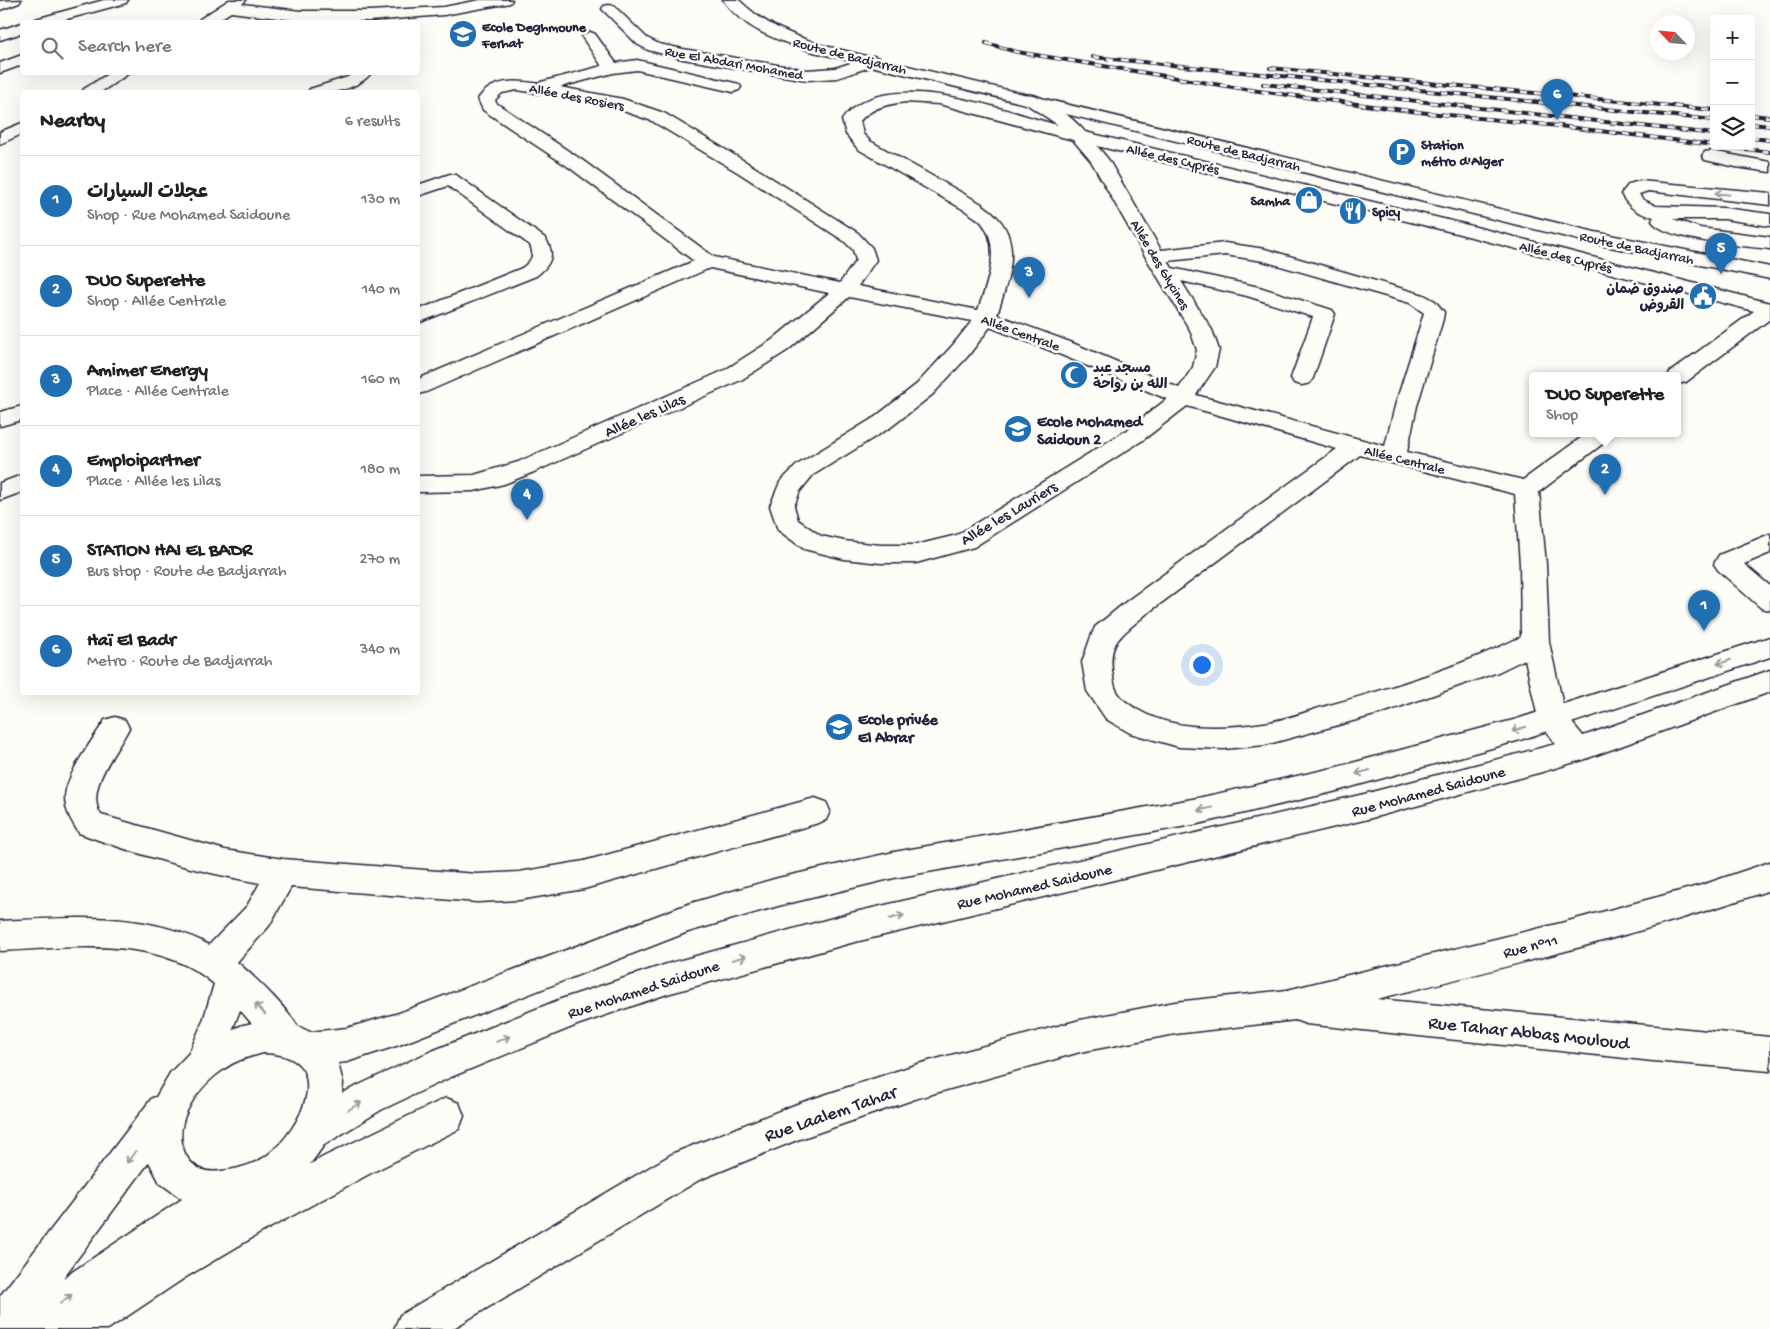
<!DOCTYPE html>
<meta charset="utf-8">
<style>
body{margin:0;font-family:"Gochi Hand","Playpen Sans Arabic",sans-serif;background:#f2f2f2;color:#202124}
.controls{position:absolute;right:15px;top:15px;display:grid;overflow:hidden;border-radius:5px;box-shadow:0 5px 20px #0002}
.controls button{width:45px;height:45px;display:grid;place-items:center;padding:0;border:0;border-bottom:1px solid #e0e0e0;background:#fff;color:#202124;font:25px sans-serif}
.compass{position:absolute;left:1650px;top:15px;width:45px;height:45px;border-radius:50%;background:#fff;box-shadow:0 5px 20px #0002;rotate:296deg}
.you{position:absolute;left:1201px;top:664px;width:18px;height:18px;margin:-12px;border:4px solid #fff;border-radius:50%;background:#1a73e8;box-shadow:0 0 0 8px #1a73e833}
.badge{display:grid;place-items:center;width:32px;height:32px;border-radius:50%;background:#1f6fb2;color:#fff;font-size:16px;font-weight:700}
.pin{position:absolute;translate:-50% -41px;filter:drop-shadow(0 1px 2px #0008)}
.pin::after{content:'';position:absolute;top:26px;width:18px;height:15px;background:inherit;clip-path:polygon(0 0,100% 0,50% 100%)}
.popup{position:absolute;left:1529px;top:372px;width:152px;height:65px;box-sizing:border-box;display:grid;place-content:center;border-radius:5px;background:#fff;filter:drop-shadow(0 1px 4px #0005);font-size:16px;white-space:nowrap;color:#757577}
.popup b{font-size:19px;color:#202124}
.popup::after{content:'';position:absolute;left:50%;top:100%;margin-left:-10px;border:10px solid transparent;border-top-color:#fff}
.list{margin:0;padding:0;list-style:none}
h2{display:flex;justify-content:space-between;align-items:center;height:65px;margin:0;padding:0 20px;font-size:21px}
h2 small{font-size:16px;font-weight:400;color:#757577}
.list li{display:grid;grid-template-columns:32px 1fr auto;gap:15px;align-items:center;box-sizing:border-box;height:90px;padding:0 20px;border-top:1px solid #e0e0e0}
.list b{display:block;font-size:19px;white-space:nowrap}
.list p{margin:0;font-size:16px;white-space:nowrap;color:#757577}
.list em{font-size:16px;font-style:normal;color:#757577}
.icon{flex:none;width:28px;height:28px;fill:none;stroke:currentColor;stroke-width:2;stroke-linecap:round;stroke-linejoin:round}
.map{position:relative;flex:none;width:1770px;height:1329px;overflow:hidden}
.search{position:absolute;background:#fff;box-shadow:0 5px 20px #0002;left:20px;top:20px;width:400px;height:55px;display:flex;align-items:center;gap:12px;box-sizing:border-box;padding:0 18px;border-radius:5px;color:#757577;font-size:19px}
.panel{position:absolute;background:#fff;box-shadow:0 5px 20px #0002;left:20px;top:90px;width:400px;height:605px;border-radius:5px}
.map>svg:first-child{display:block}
</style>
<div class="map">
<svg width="1770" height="1329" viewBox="0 0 1770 1329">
<rect width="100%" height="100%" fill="#fdfcf7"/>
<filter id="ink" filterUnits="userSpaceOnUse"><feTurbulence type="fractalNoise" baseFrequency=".02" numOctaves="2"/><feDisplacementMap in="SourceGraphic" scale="10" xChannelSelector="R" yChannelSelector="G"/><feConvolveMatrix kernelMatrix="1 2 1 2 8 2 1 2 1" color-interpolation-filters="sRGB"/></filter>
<g filter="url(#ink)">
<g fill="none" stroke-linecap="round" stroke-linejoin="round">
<defs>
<path id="minor" d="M21 0 19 3 0 10V1Z
M104 0H128L126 3 56 22H33L36 19Z
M229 0H246L242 4 301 11H369L444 7 480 0H512L510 3 505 4 444 15 369 21H301L231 12 215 22H198L200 19Z
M609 5 614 6 647 38 659 44 683 49 807 70 835 68 873 56 879 58 881 61 879 64 837 78 807 80 683 59 648 50 637 44 602 9 604 6Z
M22 23V33L0 40V30Z
M590 32 595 34 616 63 637 60 739 84 741 87 739 90 733 92 637 70 613 73 560 87 623 99 664 113 751 165 858 233 872 248 876 260 858 286 978 310C987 284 1002 248 982 223 978 218 971 215 966 211L858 149 846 134 842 120C882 63 1004 111 1058 125L1025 103 1023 99 1025 95C1041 91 1075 120 1085 132L1468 225 1770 303V319L1686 382 1678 384V376H1668L1670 372 1754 311 1456 233 1097 146 1108 159 1161 250 1225 243 1265 249 1424 295 1435 301 1444 312 1443 319 1417 406 1407 452 1523 480 1586 434H1612L1609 439 1539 492 1546 564 1549 642 1565 714 1588 742 1593 750 1588 758C1585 759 1580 762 1577 761 1564 760 1544 729 1538 718L1525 659 1498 672 1382 713 1265 745 1224 749 1179 747 1130 733 1106 719 1087 691 1082 662 1092 634 1095 627 1127 601 1337 449 1187 406 1143 440 974 547 916 563H881L844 559 804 549 778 530 770 506 780 482 797 465 875 417 917 384 952 346 972 321 849 297 788 350 741 380 534 472 504 484 474 491 418 492V476L474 475 518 462 725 370 772 340 829 293 710 268 426 392 418 394V379L694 261 570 168 483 110 478 99C492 78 517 80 540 84L541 82 602 66 582 37 585 34ZM517 90 582 100 612 107 652 121 739 173 844 241 853 250 856 260 840 283 714 257 582 160 496 103 495 100 502 93ZM906 102 939 104 1073 140 1091 161 1145 256 1190 330 1197 350 1193 367 1179 388 1070 342 997 315C1007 282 1024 243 995 215 991 210 985 207 980 203L870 141 863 134 860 121C872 107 889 104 906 102ZM1225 255 1263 261 1410 303 1424 313 1395 406 1385 446 1196 395 1215 367 1219 350 1212 330 1181 281 1247 296 1313 317 1291 378 1294 383 1302 385 1310 383 1313 378 1335 314 1332 310 1259 287 1172 268 1168 261ZM990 327 1054 352 1167 399 1127 430 957 535 916 545H881L844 541 821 536 798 520 794 506 800 491 813 475 891 427 933 394 968 356ZM1360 455 1515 494 1520 564 1521 637C1459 667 1393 688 1326 706 1306 712 1285 720 1264 723 1224 729 1174 731 1138 710 1128 704 1116 696 1114 683 1106 643 1117 639 1145 615Z
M22 55V65L0 73V63Z
M111 72H131L101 92H82L84 89Z
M353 72H372C358 90 328 95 308 92L310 89 348 77Z
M22 123V134L0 144V132Z
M1711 151 1770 162V172L1736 167 1705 160 1702 156 1705 152Z
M450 174 456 175 545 238C556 254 551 265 536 276L418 323V310L522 268C531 261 535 256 530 245L448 186 418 196V185Z
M1640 181 1770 193V205L1648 191 1639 194 1642 199 1656 206 1724 208 1770 214V226L1724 219H1673L1700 228 1770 237V249C1745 246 1665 241 1652 221L1654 217C1638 214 1629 208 1621 194L1629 184Z
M22 406V420L0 426V412Z
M22 475V492L0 500V483Z
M1770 534V553L1744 564 1770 586V610L1761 608 1718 570 1714 564 1719 555Z
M115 717 125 720 129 728C117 752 84 789 101 815L225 850 283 859 477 874 519 872 584 861 815 798 826 802 830 811 826 820 815 824 584 889 519 900 477 902 291 887 269 926 237 962C258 980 293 1013 304 1038L299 1050 287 1055 275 1050 240 1010 215 1075 203 1080 191 1075 185 1063 203 1021 214 984C157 934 70 948 0 951V921C70 918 145 910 209 945L247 906 260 883C199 872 138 855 79 833 72 822 65 811 65 797 66 774 93 740 105 720Z
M1770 862V890C1641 934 1509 966 1377 999L1770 1037V1071L1653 1061 1306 1024 1295 1020 1175 1034 1080 1052 918 1098 797 1140 699 1180 452 1329H394L400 1315 674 1153 797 1104 918 1064 1080 1020 1175 1002 1287 990 1561 923 1702 885Z
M446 1098 459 1103 464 1116 459 1129 373 1172 262 1232 186 1277 108 1329H55L61 1315 109 1281 184 1234 325 1156Z"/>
<path id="major" d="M723 0H739C766 26 786 32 821 45L1595 232 1770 267V279L1595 244 810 51C778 40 744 30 723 0Z
M1770 637V657L1517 741 1333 792 1198 824 894 878 778 906 688 932 399 1045 347 1062 338 1063 343 1083 342 1093 427 1053 561 999 667 964 851 913 1364 794 1575 739 1770 670V692L1588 758 1542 772 1364 820 851 943 667 994 577 1025 451 1077 381 1110 324 1145 306 1170 291 1183 276 1192 243 1205 142 1270 60 1329H0V1296L152 1098 156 1097 170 1073 189 1053 211 1038 243 1025 263 1021H273L289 1022 310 1032 347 1028 399 1013 688 904 778 878 894 852 1198 798 1333 768 1517 719ZM263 1053C338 1054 303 1130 265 1157 254 1164 242 1168 229 1170 221 1171 211 1173 203 1170 179 1161 177 1131 187 1111 195 1094 209 1079 224 1069 236 1060 249 1057 263 1053ZM149 1162 160 1183 182 1199 63 1278Z"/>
</defs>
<use href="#minor" stroke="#22223b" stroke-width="3"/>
<use href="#major" stroke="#22223b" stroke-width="3"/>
<use href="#minor" fill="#fdfcf7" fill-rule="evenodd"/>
<use href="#major" fill="#fdfcf7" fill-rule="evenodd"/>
<defs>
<path id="rail" d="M986 43 1017 52 1251 90 1418 112 1559 126 1714 145
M1093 57 1714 120
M1270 68 1714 110
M1263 84 1714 134
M1751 115 1770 117
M1751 124 1770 126
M1751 138 1770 140
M1720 146 1770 152"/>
</defs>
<use href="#rail" stroke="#22223b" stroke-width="4"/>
<use href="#rail" stroke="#fdfcf7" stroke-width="2.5" stroke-dasharray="7" stroke-linecap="butt"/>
</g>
<defs><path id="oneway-shaft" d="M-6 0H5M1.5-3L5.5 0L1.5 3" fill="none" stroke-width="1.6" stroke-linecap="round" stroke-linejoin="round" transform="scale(1.25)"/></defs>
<g stroke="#9a9aa2">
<use href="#oneway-shaft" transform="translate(1722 194) rotate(-174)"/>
<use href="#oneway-shaft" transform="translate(1724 662) rotate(162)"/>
<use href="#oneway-shaft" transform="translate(1519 729) rotate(163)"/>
<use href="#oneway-shaft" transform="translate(1363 772) rotate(165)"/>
<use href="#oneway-shaft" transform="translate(1205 809) rotate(168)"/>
<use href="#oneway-shaft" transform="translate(897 917) rotate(-13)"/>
<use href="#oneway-shaft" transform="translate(739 958) rotate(-15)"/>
<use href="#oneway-shaft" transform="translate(260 1009) rotate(-133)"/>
<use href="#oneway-shaft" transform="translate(503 1039) rotate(-22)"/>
<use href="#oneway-shaft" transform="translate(355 1106) rotate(-32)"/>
<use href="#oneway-shaft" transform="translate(131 1157) rotate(127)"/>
<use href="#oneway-shaft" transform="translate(66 1299) rotate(-38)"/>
</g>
</g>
<defs>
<symbol id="school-disc" viewBox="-11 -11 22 22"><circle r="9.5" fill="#1f6fb2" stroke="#fdfcf7"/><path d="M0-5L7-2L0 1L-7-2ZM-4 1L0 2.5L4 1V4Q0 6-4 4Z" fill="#fff"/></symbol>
<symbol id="parking-disc" viewBox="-11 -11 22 22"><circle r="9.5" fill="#1f6fb2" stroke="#fdfcf7"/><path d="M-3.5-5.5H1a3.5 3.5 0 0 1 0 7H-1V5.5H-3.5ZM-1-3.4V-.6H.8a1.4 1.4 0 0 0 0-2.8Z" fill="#fff"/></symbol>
<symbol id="shop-disc" viewBox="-11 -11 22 22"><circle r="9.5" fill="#1f6fb2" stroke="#fdfcf7"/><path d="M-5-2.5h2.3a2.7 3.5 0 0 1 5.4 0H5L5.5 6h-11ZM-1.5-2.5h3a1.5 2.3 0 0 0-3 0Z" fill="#fff"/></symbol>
<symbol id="restaurant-disc" viewBox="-11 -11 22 22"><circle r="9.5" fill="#1f6fb2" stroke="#fdfcf7"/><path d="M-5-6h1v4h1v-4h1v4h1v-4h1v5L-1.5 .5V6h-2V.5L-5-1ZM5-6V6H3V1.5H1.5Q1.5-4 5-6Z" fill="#fff"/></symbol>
<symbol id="civic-disc" viewBox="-11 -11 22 22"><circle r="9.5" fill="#1f6fb2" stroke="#fdfcf7"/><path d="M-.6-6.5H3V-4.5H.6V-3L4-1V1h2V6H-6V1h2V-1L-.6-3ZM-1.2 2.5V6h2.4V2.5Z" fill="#fff"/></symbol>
<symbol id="mosque-disc" viewBox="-11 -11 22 22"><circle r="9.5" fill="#1f6fb2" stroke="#fdfcf7"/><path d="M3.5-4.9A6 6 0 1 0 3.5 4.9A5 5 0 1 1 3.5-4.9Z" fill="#fff"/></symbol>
</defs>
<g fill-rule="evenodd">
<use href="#school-disc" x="447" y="18" width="32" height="32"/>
<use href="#parking-disc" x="1386" y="136" width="32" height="32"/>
<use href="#shop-disc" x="1293" y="184" width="32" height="32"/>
<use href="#restaurant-disc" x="1337" y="195" width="32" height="32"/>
<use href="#civic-disc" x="1687" y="280" width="32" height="32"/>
<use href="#mosque-disc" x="1058" y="359" width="32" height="32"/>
<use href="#school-disc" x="1002" y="413" width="32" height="32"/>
<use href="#school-disc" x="823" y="711" width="32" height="32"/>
</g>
<g text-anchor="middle" stroke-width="5" stroke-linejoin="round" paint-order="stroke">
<g font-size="14" font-weight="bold" fill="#22223b" stroke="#fdfcf7" text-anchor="start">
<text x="482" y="31">Ecole Deghmoune<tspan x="482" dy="16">Ferhat</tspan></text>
<text x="1421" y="149">Station<tspan x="1421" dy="16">métro d'Alger</tspan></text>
<text x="1290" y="205" text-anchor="end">Samha</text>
<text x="1372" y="216">Spicy</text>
<text x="1684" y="293" text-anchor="end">صندوق ضمان<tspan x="1684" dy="16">القروض</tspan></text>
<text x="1093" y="372">مسجد عبد<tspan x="1093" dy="16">الله بن رواحة</tspan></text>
</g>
<g font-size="14" fill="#22223b" stroke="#fdfcf7">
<text transform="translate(850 55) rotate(14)" y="5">Route de Badjarrah</text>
<text transform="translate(734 62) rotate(10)" y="5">Rue El Abdari Mohamed</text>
<text transform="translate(577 96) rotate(11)" y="5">Allée des Rosiers</text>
<text transform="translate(1244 152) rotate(14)" y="5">Route de Badjarrah</text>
<text transform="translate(1173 158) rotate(13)" y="5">Allée des Cyprés</text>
<text transform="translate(1637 247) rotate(12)" y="5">Route de Badjarrah</text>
<text transform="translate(1566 256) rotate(14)" y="5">Allée des Cyprés</text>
<text transform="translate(1161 264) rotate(59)" y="5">Allée des Glycines</text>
<text transform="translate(1021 332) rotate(20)" y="5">Allée Centrale</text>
<text transform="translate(1405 459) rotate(14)" y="5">Allée Centrale</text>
</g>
<g font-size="16" fill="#22223b" stroke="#fdfcf7">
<text transform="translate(644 414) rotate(-24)" y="6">Allée les Lilas</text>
<text transform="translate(1008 512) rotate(-31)" y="6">Allée les Lauriers</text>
<text transform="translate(1428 790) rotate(-15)" y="6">Rue Mohamed Saidoune</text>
<text transform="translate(1034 885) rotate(-13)" y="6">Rue Mohamed Saidoune</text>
<text transform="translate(1530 945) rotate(-14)" y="6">Rue n°11</text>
<text transform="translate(643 988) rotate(-18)" y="6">Rue Mohamed Saidoune</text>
</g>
<g font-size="16" font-weight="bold" fill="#22223b" stroke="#fdfcf7" text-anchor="start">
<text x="1037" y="426">Ecole Mohamed<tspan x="1037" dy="18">Saidoun 2</tspan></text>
<text x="858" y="724">Ecole privée<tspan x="858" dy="18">El Abrar</tspan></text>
</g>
<g font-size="19" fill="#22223b" stroke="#fdfcf7">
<text transform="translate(1529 1031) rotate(6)" y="7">Rue Tahar Abbas Mouloud</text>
<text transform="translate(830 1112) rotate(-19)" y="7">Rue Laalem Tahar</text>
</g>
</g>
</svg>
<div class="controls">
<button>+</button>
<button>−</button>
<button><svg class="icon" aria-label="layers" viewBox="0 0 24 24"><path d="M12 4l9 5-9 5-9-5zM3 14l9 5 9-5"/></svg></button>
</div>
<svg class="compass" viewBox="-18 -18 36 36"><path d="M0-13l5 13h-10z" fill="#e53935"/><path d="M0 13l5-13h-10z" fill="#757577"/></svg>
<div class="you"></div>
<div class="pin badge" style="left:1704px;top:631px">1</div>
<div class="pin badge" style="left:1605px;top:495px">2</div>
<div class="popup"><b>DUO Superette</b>Shop</div>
<div class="pin badge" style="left:1029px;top:298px">3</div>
<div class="pin badge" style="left:527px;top:520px">4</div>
<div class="pin badge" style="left:1721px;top:274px">5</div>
<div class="pin badge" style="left:1557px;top:120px">6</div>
<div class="search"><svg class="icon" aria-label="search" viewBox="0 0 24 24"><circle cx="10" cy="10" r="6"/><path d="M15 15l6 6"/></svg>Search here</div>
<section class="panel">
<h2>Nearby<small>6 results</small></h2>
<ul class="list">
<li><span class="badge">1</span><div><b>عجلات السيارات</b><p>Shop · Rue Mohamed Saidoune</p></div><em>130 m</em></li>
<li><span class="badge">2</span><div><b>DUO Superette</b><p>Shop · Allée Centrale</p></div><em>140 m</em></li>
<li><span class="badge">3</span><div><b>Amimer Energy</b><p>Place · Allée Centrale</p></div><em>160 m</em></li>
<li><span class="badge">4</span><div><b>Emploipartner</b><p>Place · Allée les Lilas</p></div><em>180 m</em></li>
<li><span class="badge">5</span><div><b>STATION HAI EL BADR</b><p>Bus stop · Route de Badjarrah</p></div><em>270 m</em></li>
<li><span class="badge">6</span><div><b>Haï El Badr</b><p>Metro · Route de Badjarrah</p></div><em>340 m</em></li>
</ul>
</section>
</div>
